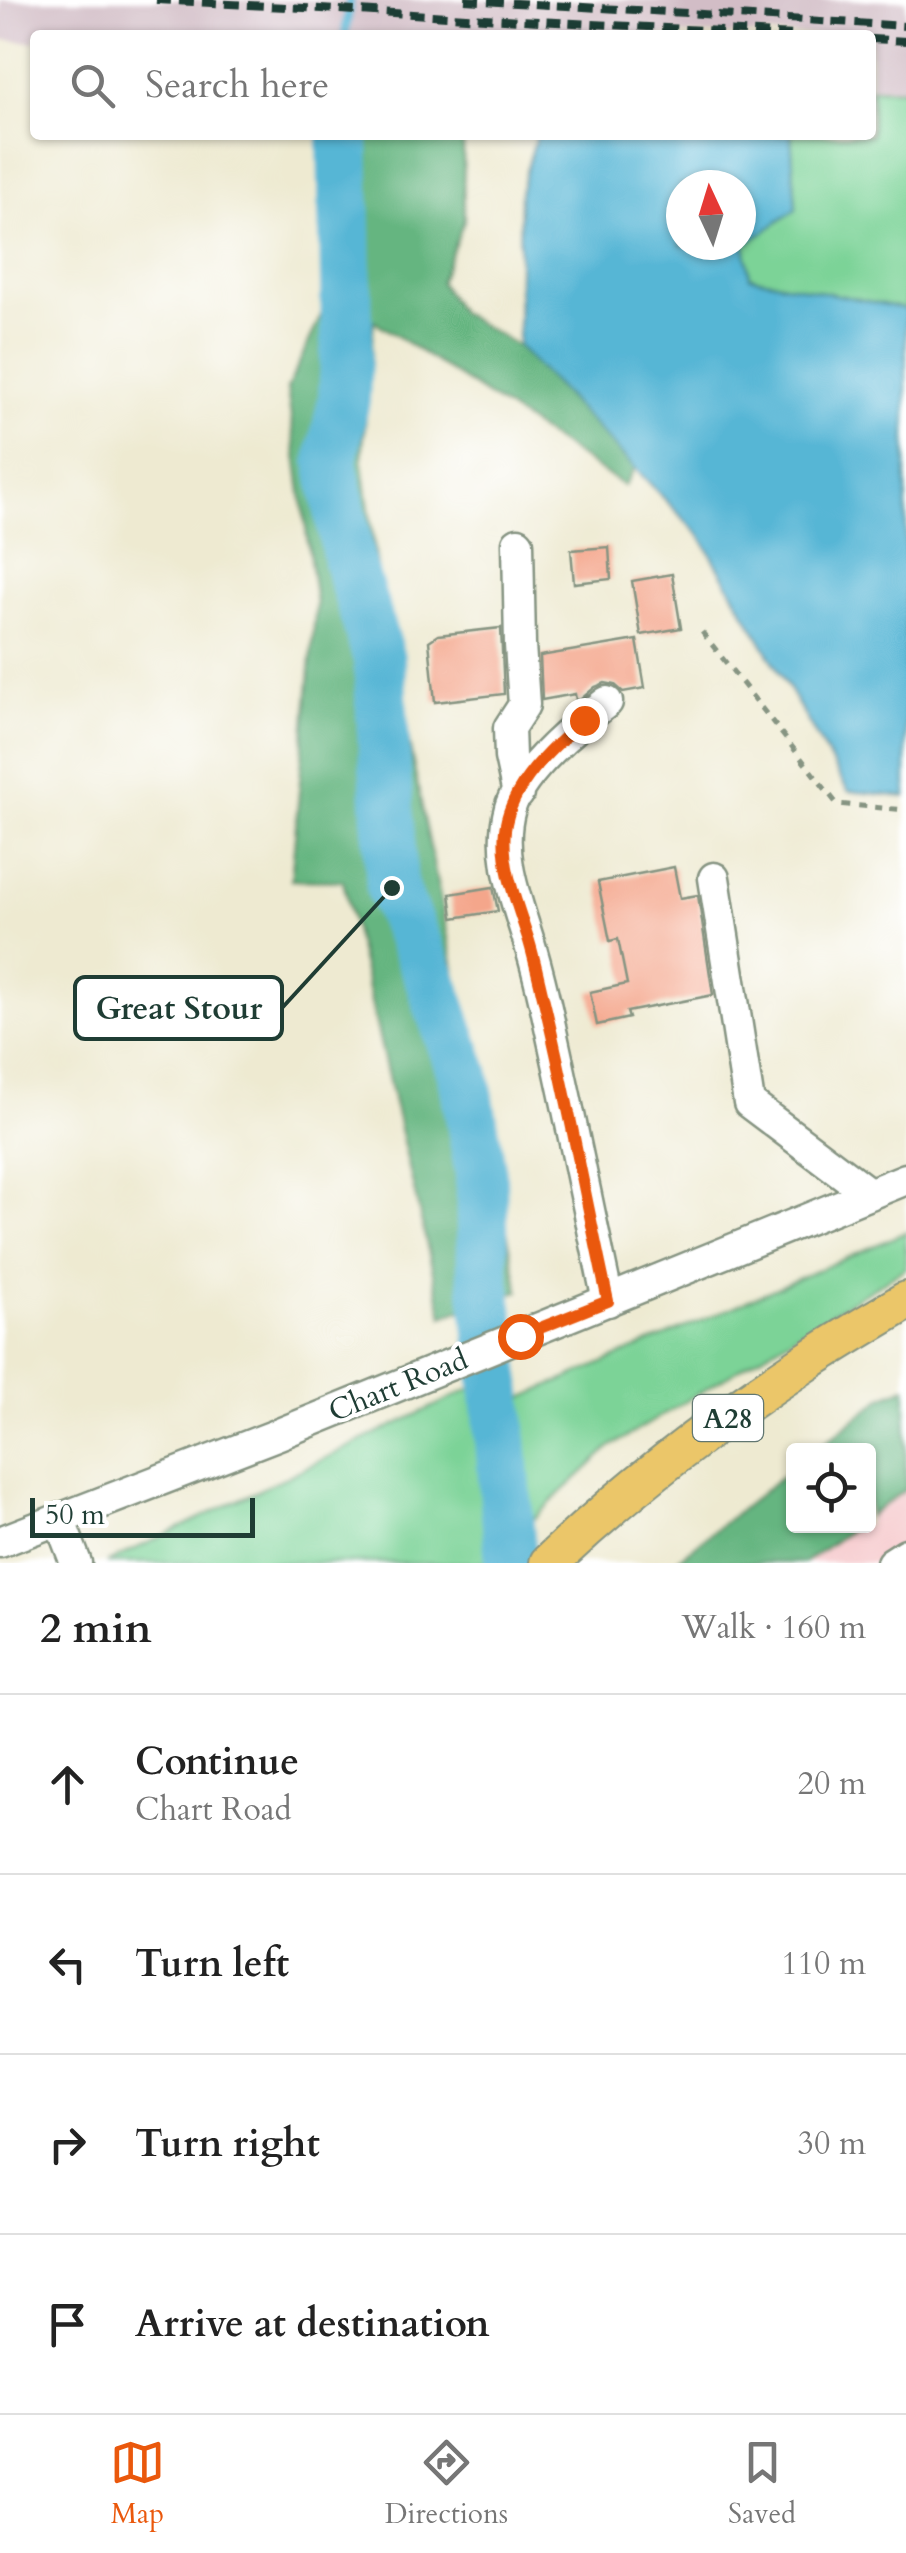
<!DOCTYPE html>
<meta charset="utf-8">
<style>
body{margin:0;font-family:Cardo,serif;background:#f2f2f2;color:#222}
.controls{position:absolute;right:30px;bottom:30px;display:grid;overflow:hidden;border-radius:10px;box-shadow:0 2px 8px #0004}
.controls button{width:90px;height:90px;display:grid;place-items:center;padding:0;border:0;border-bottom:2px solid #e0e0e0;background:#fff;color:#222;font:50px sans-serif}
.compass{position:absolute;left:666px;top:170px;width:90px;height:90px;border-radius:50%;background:#fff;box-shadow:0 2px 8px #0004;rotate:356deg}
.scale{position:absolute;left:30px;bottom:25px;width:225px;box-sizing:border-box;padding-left:10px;border:5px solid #1f3d34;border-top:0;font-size:28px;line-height:35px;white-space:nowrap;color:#1f3d34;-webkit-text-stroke:8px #fff;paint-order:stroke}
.stop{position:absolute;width:30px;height:30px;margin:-22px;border:8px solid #ea580c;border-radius:50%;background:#fff}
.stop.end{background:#ea580c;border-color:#fff;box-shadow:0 2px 10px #0008}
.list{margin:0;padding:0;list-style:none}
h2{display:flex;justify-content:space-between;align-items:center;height:130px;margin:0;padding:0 40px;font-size:42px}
h2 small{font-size:32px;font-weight:400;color:#767676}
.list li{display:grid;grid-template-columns:65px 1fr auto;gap:30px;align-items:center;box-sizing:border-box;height:180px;padding:0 40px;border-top:2px solid #e0e0e0}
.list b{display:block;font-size:38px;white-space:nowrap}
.list p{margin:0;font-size:32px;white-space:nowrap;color:#767676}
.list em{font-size:32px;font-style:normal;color:#767676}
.icon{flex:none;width:55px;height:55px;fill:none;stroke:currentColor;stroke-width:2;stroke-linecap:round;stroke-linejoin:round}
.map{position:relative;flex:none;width:906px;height:1563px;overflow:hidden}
.search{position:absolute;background:#fff;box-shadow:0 2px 8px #0004;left:30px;right:30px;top:30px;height:110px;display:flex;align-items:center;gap:25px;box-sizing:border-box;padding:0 35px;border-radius:10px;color:#767676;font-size:38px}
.sheet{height:850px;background:#fff}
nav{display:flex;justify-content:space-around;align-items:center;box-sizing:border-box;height:140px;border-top:2px solid #e0e0e0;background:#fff;font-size:28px;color:#767676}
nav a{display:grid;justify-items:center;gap:5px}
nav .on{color:#ea580c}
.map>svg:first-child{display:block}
</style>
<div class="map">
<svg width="906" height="1563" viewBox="0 0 906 1563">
<rect width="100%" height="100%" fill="#fff"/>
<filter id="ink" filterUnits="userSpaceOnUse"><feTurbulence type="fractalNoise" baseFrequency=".01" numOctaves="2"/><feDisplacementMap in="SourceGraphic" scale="20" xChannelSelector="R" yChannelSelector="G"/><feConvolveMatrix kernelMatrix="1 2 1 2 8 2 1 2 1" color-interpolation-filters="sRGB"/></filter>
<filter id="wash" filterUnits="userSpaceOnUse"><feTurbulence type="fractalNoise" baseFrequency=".0048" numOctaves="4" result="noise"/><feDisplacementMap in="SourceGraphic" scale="40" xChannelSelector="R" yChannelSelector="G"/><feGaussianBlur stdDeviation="2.25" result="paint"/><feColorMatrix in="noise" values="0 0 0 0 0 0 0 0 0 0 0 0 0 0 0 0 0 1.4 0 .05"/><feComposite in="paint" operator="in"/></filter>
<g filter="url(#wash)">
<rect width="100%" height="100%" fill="#eeead1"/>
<path fill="#f7cfd1" d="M906 1489V1563H804L856 1526H868L869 1516Z"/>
<path fill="#d2bdc6" d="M0 0H906V89L871 88V35H35V42L0 40Z"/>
<path fill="#7cd397" stroke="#4e8866" stroke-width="2.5" d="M871 88 906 89V309L750 277 744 245 796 209 791 135H871Z
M906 1232V1268L610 1447 486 1563H106L476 1386 513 1402Z"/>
<path fill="#65b580" stroke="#42795a" stroke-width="2.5" d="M330 135H463L464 221 440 282 459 312 518 346 635 468 624 486 374 321 362 458 384 618 519 1291 443 1316 343 881 291 880 316 603 287 389 330 296Z
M906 1387V1489L869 1516 868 1450H816L884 1396Z
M793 1468 794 1526H856L804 1563H673Z"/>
<path fill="#57b6d5" stroke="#3b7a84" stroke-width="2.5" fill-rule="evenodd" d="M544 135H791L796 209 745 245 750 277 906 309V797L848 791 701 537 518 346 520 192 536 137ZM681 185H741V245H681Z"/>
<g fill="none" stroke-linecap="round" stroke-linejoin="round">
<path stroke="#57b6d5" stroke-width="9" d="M345 35 350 0"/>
<path stroke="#57b6d5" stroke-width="52" d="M343 135 347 333 344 399 331 461 349 561 379 659 392 888 430 977 464 1076 481 1174 483 1271 498 1403 511 1563"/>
</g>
<g id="blocks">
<path fill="#f4a68b" d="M609 547 611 579 574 583 571 550Z
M672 574 681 628 641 635 632 581Z
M501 628 504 694 435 702 429 641 438 635Z
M637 640 645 688 623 692 615 685 605 683 595 687 580 700H576L575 694 542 700 540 656Z
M674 867 680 898 698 895 713 995 627 1012 629 1018 597 1025 590 992 627 984 618 939 610 941 598 882Z
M493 887 498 911 453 918 450 894Z"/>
</g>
</g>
<g filter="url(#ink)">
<use href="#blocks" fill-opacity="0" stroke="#869482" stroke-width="2.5"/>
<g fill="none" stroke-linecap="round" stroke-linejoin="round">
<defs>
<path id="minor" d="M607 702C577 725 521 771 510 808 497 854 516 899 529 942 538 971 545 1002 551 1031 571 1121 589 1211 608 1301
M518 794 510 757 509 728 524 705 520 645 518 543
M714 878 749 1103 870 1194
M59 1519 76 1563
M0 1542 279 1434 906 1179
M892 1563 906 1554"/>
<path id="major" d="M549 1563C626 1490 719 1419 808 1361 840 1340 873 1321 906 1301"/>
</defs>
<use href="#minor" stroke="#869482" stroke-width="35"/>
<use href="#major" stroke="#869482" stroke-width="42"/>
<path stroke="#869482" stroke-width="5" stroke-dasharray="8 8" stroke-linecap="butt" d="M702 632 837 804 906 810"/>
<use href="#minor" stroke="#fff" stroke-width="30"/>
<use href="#major" stroke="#ebc669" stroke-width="38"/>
<path stroke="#1f3d34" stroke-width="8" stroke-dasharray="15 8" stroke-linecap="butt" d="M156 0 795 35
M465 0 906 26
M871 39 906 41"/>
</g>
</g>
<g fill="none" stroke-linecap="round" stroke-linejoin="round" filter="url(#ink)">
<path stroke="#ea580c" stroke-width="12" d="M520 1336 608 1301C586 1201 568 1100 544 1001 539 981 535 961 529 941 518 906 501 867 505 830 510 786 552 747 584 720"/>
</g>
<g text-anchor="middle" stroke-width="8" stroke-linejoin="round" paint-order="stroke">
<rect fill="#fff" stroke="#627771" stroke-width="2.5" x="693" y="1395" width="70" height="46" rx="8"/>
<g font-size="28" font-weight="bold" fill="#1f3d34">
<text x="728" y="1428">A28</text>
</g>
<g font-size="30" fill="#1f3d34" stroke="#fff">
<text transform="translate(398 1385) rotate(-22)" y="10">Chart Road</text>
</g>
</g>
<path fill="none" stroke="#1f3d34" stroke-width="4" d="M392 888L282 1008"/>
<circle fill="#1f3d34" stroke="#fff" stroke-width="4" cx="392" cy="888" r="10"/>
<rect fill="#fff" stroke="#1f3d34" stroke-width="4" x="75" y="977" width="207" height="62" rx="10"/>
<g font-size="32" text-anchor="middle" font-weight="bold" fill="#1f3d34">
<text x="179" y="1019">Great Stour</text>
</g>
</svg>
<div class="controls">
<button><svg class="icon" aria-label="locate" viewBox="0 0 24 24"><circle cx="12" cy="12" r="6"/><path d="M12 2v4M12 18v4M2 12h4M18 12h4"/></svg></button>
</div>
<svg class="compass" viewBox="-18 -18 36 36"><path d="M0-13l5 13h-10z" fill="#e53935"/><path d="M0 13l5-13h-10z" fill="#767676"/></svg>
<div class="scale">50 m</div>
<div class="stop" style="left:520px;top:1336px"></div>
<div class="stop end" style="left:584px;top:720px"></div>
<div class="search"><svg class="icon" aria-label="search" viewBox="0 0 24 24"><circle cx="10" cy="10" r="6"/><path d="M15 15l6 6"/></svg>Search here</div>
</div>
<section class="sheet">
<h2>2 min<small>Walk · 160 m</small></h2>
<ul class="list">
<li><svg class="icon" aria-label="ahead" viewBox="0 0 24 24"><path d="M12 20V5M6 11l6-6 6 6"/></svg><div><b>Continue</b><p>Chart Road</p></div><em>20 m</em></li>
<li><svg class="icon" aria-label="left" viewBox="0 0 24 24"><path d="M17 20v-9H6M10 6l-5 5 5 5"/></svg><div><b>Turn left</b></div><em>110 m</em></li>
<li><svg class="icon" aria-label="right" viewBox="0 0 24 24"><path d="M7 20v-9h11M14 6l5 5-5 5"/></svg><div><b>Turn right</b></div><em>30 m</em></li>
<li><svg class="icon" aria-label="arrive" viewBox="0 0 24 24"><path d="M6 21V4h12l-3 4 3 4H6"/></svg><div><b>Arrive at destination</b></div></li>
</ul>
</section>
<nav>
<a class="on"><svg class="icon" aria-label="map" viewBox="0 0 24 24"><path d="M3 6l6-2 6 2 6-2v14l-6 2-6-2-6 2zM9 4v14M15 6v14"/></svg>Map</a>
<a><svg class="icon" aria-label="directions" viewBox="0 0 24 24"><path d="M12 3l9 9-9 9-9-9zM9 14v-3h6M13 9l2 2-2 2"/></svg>Directions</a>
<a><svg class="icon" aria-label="saved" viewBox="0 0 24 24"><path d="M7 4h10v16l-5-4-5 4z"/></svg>Saved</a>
</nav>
